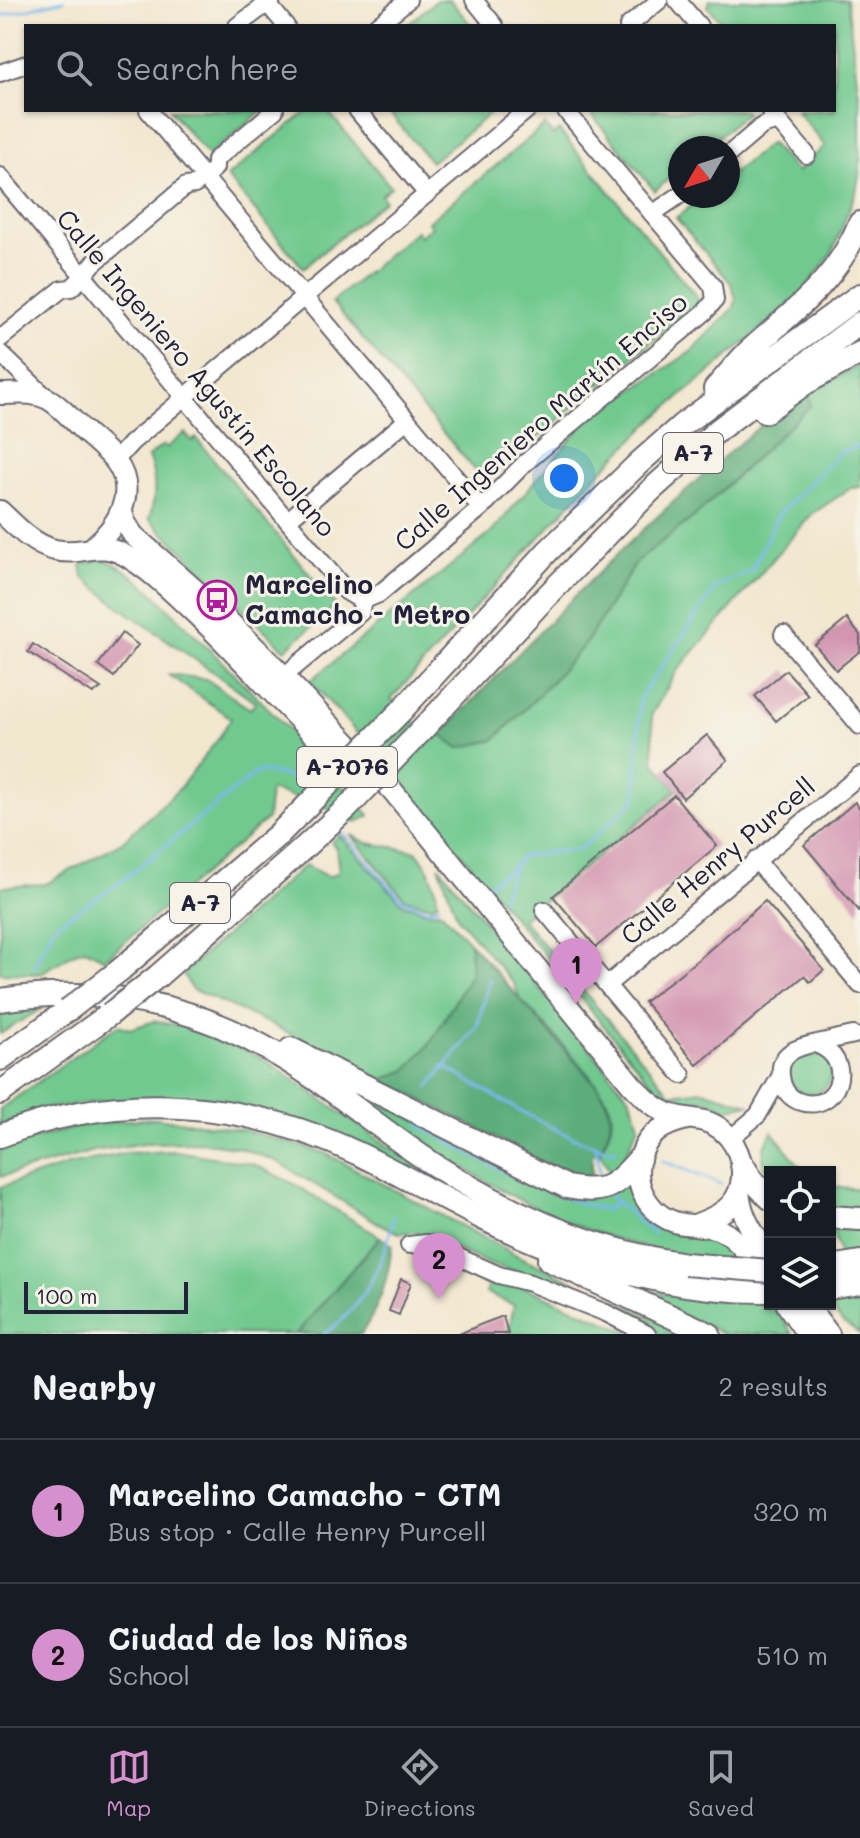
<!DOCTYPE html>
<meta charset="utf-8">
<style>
body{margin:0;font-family:Mali,sans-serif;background:#20242c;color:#f1f3f6}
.controls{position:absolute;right:24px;bottom:24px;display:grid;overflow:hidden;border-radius:0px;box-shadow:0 2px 6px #0004}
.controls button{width:72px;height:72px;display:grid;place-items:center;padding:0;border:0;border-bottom:2px solid #363941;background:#171b24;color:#f1f3f6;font:40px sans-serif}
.compass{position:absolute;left:668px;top:136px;width:72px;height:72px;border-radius:50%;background:#171b24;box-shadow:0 2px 6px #0004;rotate:231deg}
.scale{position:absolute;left:24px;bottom:20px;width:164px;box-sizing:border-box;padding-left:8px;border:4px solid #22223b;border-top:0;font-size:22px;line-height:28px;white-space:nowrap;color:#22223b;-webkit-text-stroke:6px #f7f3e8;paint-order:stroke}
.you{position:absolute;left:564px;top:478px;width:28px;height:28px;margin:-20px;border:6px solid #fff;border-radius:50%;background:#1a73e8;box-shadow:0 0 0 12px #1a73e833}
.badge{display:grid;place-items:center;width:52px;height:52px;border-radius:50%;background:#d690ce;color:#111;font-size:26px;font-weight:700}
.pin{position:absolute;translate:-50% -66px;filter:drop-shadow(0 2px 4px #0008)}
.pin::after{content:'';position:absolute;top:42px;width:28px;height:24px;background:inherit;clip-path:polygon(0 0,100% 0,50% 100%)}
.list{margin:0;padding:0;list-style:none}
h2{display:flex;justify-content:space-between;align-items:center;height:104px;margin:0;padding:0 32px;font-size:34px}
h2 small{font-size:26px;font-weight:400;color:#9ea1a6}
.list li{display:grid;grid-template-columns:52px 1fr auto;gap:24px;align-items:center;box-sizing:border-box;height:144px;padding:0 32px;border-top:2px solid #363941}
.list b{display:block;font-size:30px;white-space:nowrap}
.list p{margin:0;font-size:26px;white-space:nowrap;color:#9ea1a6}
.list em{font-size:26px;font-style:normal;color:#9ea1a6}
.icon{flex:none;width:44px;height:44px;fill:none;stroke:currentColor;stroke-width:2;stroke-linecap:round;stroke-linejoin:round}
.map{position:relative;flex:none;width:860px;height:1334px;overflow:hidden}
.search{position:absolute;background:#171b24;box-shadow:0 2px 6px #0004;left:24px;right:24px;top:24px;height:88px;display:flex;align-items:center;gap:20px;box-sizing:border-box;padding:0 28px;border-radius:0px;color:#9ea1a6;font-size:30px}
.sheet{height:392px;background:#171b24}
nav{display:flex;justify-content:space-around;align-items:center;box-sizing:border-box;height:112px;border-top:2px solid #363941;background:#171b24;font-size:22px;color:#9ea1a6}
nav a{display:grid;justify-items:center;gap:4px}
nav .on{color:#d690ce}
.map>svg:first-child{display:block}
</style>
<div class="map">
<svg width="860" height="1334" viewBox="0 0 860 1334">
<rect width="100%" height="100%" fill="#f7f3e8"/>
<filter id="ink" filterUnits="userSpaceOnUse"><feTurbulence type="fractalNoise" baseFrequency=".0125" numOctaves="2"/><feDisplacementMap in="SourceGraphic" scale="16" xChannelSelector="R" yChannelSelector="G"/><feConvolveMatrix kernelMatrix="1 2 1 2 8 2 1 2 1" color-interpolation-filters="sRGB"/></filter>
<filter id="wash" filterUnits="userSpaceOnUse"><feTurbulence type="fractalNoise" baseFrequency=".006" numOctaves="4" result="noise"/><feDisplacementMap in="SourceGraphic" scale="32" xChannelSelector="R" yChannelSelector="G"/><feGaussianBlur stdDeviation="1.8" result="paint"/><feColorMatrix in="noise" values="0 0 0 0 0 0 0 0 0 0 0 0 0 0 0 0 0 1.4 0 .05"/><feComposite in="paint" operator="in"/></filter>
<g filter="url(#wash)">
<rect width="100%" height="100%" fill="#f2e7cf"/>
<path fill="#71c98f" stroke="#4a7665" stroke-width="2" d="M437 0H450L472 26H406Z
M710 0H847L860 104V170L856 192 832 253 800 296 653 420 593 479 391 699 433 741 441 734 459 748 494 740 540 694 586 643 637 561 695 516 811 405 809 392 860 365V487L851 488 812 514 677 671 652 714 654 762 677 790 522 919 671 1094 703 1090 749 1104 731 1109 703 1099 685 1102 669 1100 647 1078 404 785 310 681 492 532 586 421 692 351 734 308 736 299 731 283 676 218 704 196H728V177L770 143 797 172 825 146 796 110H834V26H725L708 7Z
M170 110H263L208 156Z
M308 110H327L391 187 381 195 385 200 303 268 227 177Z
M387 110H494L431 162Z
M588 110H743L746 113 705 148H680V169L655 191Z
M545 125 553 135 559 130 700 301 600 385 595 381 582 392 585 397 485 482 332 302 416 231 420 236 431 227 428 222Z
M185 433 192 441 196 438 336 606 285 650 149 519C156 496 157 479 148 457L163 445 166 448Z
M101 559C132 566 168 609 191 631 252 691 312 752 370 816L357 822 341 817 325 807 270 790 267 819 105 959 86 949 78 951 39 974 0 973V887L46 884 122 842 178 790 218 739 231 718 167 674 206 679 250 709 256 702 121 608 83 577 81 565Z
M339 835 403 904 431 912 441 911 470 943 471 974 429 1045 407 1070 382 1080 266 1022 191 989 183 973 305 865 328 877 339 872 336 848 331 842Z
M351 835 367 843 416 851C429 867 435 882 438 902L431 906 405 899Z
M439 866 631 1099 639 1125 620 1167 612 1176 600 1152C606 1138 614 1127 611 1111 606 1086 540 1021 520 999L514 984 458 918Z
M14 1009H41L0 1034V1011Z
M154 1021 198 1029 264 1059 427 1173 501 1216 311 1125 113 1100 33 1111 0 1127V1109L118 1025 130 1029Z
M789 1073a21 21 0 1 1 42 0a21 21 0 1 1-42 0Z
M361 1092 549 1184H626C639 1214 661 1236 695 1236 703 1237 711 1235 719 1239 741 1250 780 1312 792 1334H724L590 1275 658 1293 732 1301 704 1258C573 1244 463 1173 360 1097Z
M156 1118 244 1130 325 1153 522 1258 690 1334H661L545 1279 492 1265 417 1232 399 1233 380 1224 276 1161 240 1148 202 1142 146 1143 94 1151 0 1177V1150L5 1147 91 1123Z
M772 1132 805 1172 770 1174 763 1165 764 1148Z
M176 1151 253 1164 294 1184 380 1237 296 1334H0V1187L68 1165 126 1153Z
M830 1186 860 1189V1212L830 1209Z
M860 1229V1252L840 1255 833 1234 830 1235V1230Z
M426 1251 531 1290 634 1334H508L514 1305 486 1293 488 1286Z
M830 1272 851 1300 860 1308V1334L842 1322 828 1304Z"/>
<path fill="#5cad7a" stroke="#3f685a" stroke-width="2" d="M809 392 811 405 695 516 637 561 586 643 540 694 494 740 459 748 441 734C525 646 608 559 699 479 733 449 769 415 809 392Z
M470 943 599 1088C616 1116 613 1123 600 1152L592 1154V1183L576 1179 382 1080 407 1070 429 1045 471 974Z
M380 1237 392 1245C389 1276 379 1308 361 1334H296Z"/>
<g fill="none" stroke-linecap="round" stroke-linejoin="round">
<path stroke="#7cb8ee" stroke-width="3" d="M0 16 64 0
M337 827 402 900 429 910 439 906
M486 886 512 867
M502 898 514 866 522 856 581 849 636 799 640 698 716 587 752 570 778 515 840 452 860 446
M34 967 54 926 118 884 257 772C283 772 290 775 308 795
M443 1066C492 1093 564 1142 617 1151
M428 1088 477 1027 490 979
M419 1125C479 1159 538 1194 606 1210L615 1203
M596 1147 600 1174
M663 1161 721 1184
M609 1195 654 1234
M324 1334C365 1307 384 1263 394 1217"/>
</g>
<g id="blocks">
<path fill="#d395b0" d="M847 619 860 635V651L836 670 815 645Z
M122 633 138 645 114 677 98 665Z
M33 644 101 688 93 694 28 652Z
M786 670 808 695 776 721 755 696Z
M707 735 728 760 683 798 662 772Z
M674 795 717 846 596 947 553 896Z
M855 802 860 809V912L804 845Z
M765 901 824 970 810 982 804 976 697 1065 644 1002 699 959Z
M401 1279 411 1283 399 1315 389 1311Z
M503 1316 508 1334H459L482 1324Z"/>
</g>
</g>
<g filter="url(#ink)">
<use href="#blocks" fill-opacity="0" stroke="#6b676f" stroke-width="2"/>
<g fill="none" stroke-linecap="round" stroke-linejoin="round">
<defs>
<path id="minor" d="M474 0 495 26
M677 0 699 26
M267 3 286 26
M237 26 272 0
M376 26 408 0
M628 26 660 0
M0 73 26 64
M148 110 481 508
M357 110 427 194
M769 110 807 155
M728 155 762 126 778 121
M0 176 347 592 362 601 379 594 481 508 525 463 705 312 715 300 713 286 565 110
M652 214 680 195
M0 339 62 289 71 288 80 280 94 263 186 186 195 185 215 168V160L275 110
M0 353 47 398
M115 461 131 443 185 397 527 110
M288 520 407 420
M783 634 860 726
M284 676 361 612 362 601
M756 860 860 985
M544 910 682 1075
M607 985 860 775
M815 1044C859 1059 837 1116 798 1101 788 1097 782 1087 781 1076 778 1052 798 1047 817 1043 829 1041 841 1037 854 1035
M731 1138 758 1115 781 1075
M409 1245 427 1243 499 1275 530 1283 606 1313 647 1334"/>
<path id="major" d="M0 394C16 394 33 391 48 399 61 406 74 422 85 432 95 441 108 451 116 462 138 492 118 526 93 547
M0 511C16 526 33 545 55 550 85 557 98 537 131 559 156 575 179 598 201 619 254 670 301 727 357 775
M122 512 125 522 133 535 212 605 266 658 392 790 633 1086C644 1097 653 1107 667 1113 679 1118 692 1118 704 1121 731 1128 746 1158 741 1184 737 1207 717 1217 697 1224
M687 1119C665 1124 648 1133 641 1155 630 1186 652 1220 684 1224 696 1226 708 1225 720 1230 734 1236 743 1248 752 1259
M739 1192C742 1219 754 1235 770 1256
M806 1304 829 1334
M787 1305 807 1334"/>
<path id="highway" d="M715 389C726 377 736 364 748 352 793 311 836 282 860 223
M765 412 804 384 860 353
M401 711 548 551 639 463 682 425 860 295
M422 730 542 601 650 491 718 430 860 323
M120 970 279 834
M158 976 296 855
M0 1000C120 981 222 1013 320 1082 358 1109 394 1139 433 1164 510 1214 593 1251 685 1264
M291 1049 567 1187C605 1194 614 1188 639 1159
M0 1059 68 1010
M0 1093 110 1014
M0 1136C119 1089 245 1100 359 1154 421 1184 480 1221 545 1246 616 1274 693 1292 770 1291
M742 1164 752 1180 770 1198
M830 1217 860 1219
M549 1260 709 1334
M830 1267 860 1262
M830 1288 860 1283"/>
</defs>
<use href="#minor" stroke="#6b676f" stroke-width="20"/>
<use href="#major" stroke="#6b676f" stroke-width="24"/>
<use href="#highway" stroke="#6b676f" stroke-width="26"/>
<use href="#minor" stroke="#fff" stroke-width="16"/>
<use href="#major" stroke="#fff" stroke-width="20"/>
<use href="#highway" stroke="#fff" stroke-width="22"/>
<defs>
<path id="highway-bridge" d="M279 834 401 711
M296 855 346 809 422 730
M68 1010 120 970
M110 1014 158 976
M685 1264 770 1271"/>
</defs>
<use href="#highway-bridge" stroke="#6b676f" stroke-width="26" stroke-linecap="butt"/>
<use href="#highway-bridge" stroke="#fff" stroke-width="22"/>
</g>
</g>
<defs>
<symbol id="bus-ring" viewBox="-11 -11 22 22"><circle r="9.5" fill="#f7f3e8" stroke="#b5179e" stroke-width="1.5"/><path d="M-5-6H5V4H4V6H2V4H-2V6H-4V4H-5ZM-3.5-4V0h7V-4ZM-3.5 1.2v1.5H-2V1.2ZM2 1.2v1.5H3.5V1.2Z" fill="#b5179e"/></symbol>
</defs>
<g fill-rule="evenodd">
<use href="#bus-ring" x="195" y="578" width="44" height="44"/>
</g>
<g text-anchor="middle" stroke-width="6" stroke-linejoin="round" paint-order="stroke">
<g fill="#f7f3e8" stroke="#62616f" stroke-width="2">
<rect x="663" y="433" width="60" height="40" rx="6"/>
<rect x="297" y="747" width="100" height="40" rx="6"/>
<rect x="170" y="883" width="60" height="40" rx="6"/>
</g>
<g font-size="24" font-weight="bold" fill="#22223b">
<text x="693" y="461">A-7</text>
<text x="347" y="775">A-7076</text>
<text x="200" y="911">A-7</text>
</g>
<g font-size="26" fill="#22223b" stroke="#f7f3e8">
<text transform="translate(196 373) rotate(50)" y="9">Calle Ingeniero Agustín Escolano</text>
<text transform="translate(541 422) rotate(-41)" y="9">Calle Ingeniero Martín Enciso</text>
<text transform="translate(718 861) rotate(-40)" y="9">Calle Henry Purcell</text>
</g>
<g font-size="26" font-weight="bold" fill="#22223b" stroke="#f7f3e8" text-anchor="start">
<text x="245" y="594">Marcelino<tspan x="245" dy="30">Camacho - Metro</tspan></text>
</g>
</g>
</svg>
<div class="controls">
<button><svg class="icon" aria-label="locate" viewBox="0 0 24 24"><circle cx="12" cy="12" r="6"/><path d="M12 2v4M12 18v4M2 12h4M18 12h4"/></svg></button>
<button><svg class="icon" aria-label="layers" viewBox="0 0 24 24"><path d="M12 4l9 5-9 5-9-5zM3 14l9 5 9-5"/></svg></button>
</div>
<svg class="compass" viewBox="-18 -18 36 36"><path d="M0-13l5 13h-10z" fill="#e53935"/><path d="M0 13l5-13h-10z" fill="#9ea1a6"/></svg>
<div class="scale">100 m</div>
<div class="you"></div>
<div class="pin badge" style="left:576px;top:1004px">1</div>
<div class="pin badge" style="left:439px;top:1299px">2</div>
<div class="search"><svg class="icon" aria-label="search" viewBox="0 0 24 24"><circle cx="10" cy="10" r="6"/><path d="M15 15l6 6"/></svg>Search here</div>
</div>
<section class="sheet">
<h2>Nearby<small>2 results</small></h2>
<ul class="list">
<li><span class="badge">1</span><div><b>Marcelino Camacho - CTM</b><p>Bus stop · Calle Henry Purcell</p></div><em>320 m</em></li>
<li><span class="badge">2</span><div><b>Ciudad de los Niños</b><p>School</p></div><em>510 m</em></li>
</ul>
</section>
<nav>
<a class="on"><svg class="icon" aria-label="map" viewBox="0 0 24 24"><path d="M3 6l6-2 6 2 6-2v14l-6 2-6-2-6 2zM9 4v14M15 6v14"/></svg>Map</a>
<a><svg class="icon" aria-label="directions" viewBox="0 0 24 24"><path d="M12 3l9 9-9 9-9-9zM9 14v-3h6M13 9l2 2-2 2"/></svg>Directions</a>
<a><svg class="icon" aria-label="saved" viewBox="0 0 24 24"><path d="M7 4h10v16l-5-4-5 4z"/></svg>Saved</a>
</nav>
